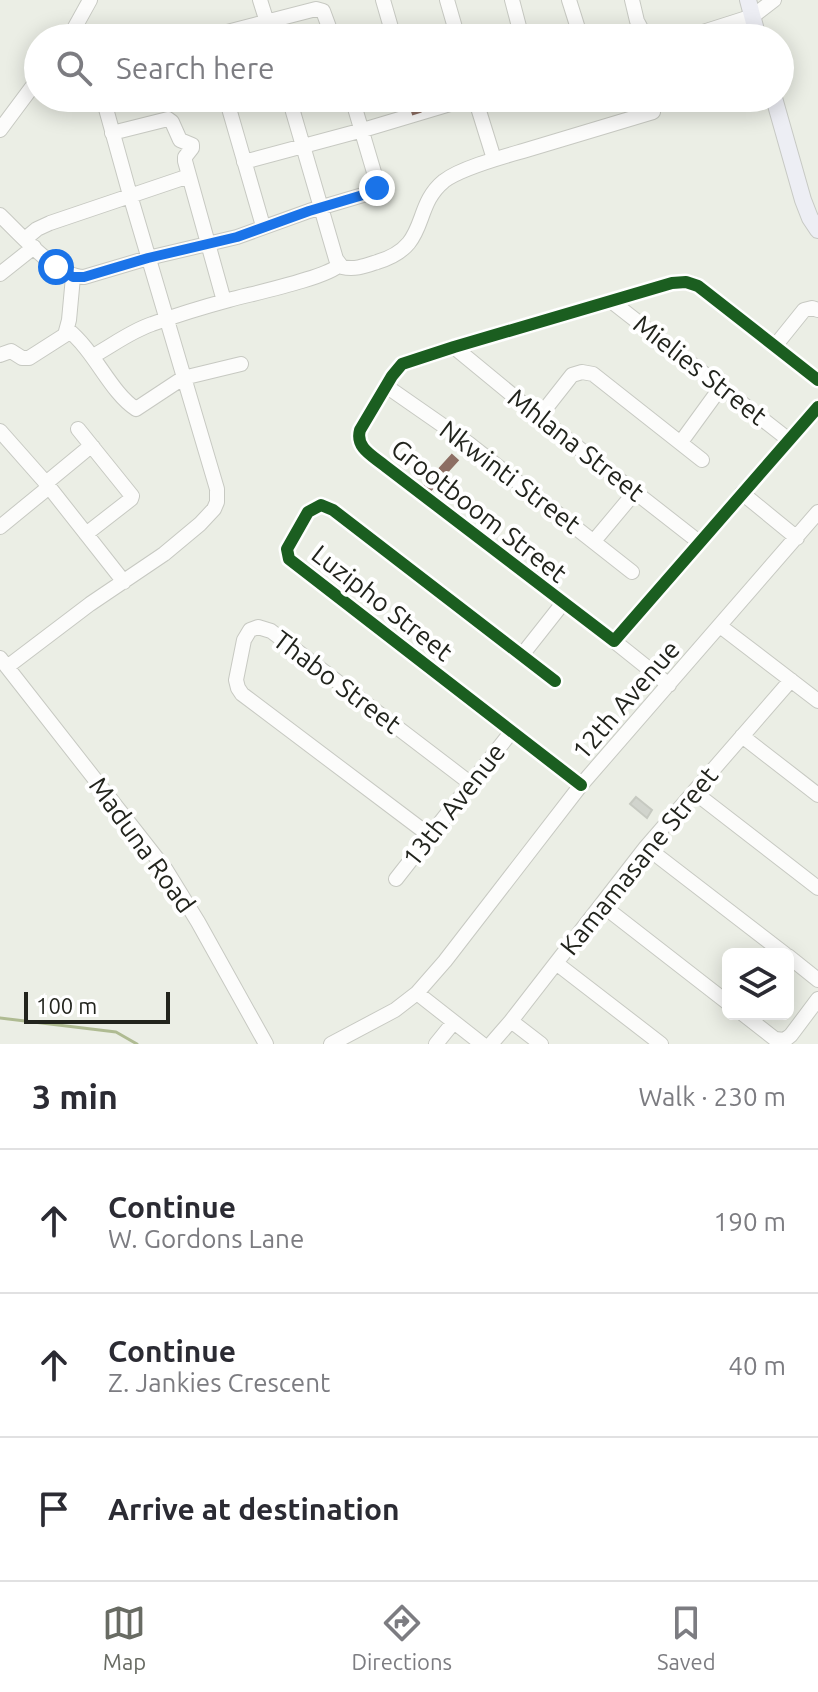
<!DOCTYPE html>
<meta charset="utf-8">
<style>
body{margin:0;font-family:Ubuntu,sans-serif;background:#f7f7f7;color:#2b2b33}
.controls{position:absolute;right:24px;bottom:24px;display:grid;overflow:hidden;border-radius:12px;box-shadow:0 4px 20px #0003}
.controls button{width:72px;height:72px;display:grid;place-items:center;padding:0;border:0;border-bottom:2px solid #e1e1e2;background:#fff;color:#2b2b33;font:40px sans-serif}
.scale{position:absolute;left:24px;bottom:20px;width:146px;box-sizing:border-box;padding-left:8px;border:4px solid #22241d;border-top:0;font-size:22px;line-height:28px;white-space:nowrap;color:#22241d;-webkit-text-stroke:6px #fff;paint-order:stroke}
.stop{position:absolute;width:24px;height:24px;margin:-18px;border:6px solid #1a73e8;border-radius:50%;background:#fff}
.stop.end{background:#1a73e8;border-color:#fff;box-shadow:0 2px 8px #0008}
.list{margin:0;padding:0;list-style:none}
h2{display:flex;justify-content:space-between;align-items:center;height:104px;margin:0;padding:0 32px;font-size:34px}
h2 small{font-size:26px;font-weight:400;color:#7c7c81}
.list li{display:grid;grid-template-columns:52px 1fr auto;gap:24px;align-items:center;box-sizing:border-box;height:144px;padding:0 32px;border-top:2px solid #e1e1e2}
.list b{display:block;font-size:30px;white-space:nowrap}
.list p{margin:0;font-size:26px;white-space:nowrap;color:#7c7c81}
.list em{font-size:26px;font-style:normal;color:#7c7c81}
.icon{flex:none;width:44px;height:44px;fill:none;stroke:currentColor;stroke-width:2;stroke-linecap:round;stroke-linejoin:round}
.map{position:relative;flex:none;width:818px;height:1044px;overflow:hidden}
.search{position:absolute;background:#fff;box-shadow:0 4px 20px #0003;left:24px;right:24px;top:24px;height:88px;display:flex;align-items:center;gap:20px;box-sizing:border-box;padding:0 28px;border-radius:44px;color:#7c7c81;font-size:30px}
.sheet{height:536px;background:#fff}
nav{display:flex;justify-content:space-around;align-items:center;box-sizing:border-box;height:112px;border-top:2px solid #e1e1e2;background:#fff;font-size:22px;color:#7c7c81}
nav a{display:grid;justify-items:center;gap:4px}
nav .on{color:#686b63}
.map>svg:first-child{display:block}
</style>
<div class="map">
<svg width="818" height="1044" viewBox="0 0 818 1044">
<rect width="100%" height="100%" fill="#ebeee5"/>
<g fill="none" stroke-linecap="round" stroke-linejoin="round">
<path stroke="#afbb92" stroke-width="3" d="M0 1018 116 1032 137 1044"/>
</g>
<path fill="#d1d4cd" stroke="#c6c9c1" stroke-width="2" d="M636 797 652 810 647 818 630 804Z"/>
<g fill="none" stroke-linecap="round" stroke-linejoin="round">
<defs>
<path id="minor" d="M260 0 272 38
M383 0 394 38
M447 0 458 38
M512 0 522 38
M569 0 581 38
M632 0 637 21 646 38
M69 38 90 0
M204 38 316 9 323 11 333 38
M684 38 753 16 774 0
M226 98 263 226
M289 98 336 259 342 267C355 270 365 266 377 262 431 246 411 208 444 181 461 168 502 157 523 151 566 138 610 125 653 112
M475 98 494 159
M0 130 38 79
M112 133 168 119 172 122 180 140 192 145V148L185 157V161L224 301
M244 162 363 130 470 98
M0 215C20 234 57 277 84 277L148 258 237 237 309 211 373 192 377 188 376 179 352 98
M25 239 37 229 50 223 189 176
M0 274 34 247
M611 301 789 440
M67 329C95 351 110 392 136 409L183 378 241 364
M775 346 804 310 812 308 818 310
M454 347 539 417 699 542
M0 355 11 351 22 358H29L65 335 69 320 73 277
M93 356C113 345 131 331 152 324 177 315 203 307 229 300 250 294 327 278 339 265
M818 380 698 286 686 282 672 283 454 347 402 364 392 376 360 430C355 448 373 456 385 466L614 641 818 407
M386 386 468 443 632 572
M539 417 572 375 582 372 593 374 702 460
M78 429 132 496 131 499 86 534
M0 431 46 483 124 582
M681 442 721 387
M46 483 86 450 93 447
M742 493 797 538
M0 527 49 487
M594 541 635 492
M720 626 818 701
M614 641 669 685
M522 655 563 603
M0 658 166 870 198 922 266 1044
M7 667 90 604 164 554 200 524 214 509 217 502V489L130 195 103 98
M555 681 333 510 321 505 308 512 287 549 289 559 581 785
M742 736 818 795
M694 792 818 888
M429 835 242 694 238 688 236 680 244 640 250 630 258 627 271 631 470 783
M646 847 785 954
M396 879 512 731
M602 905 728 1003
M788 956 818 980
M556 963 661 1044
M417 993 482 1044
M743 1014 775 1039 785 1040 791 1035 818 999
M511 1021 541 1044
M331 1044 395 1010 417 993 445 961 581 785 818 512
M436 1044 453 1023
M491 1044 511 1021 646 847 791 680"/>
<path id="major" d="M748 0 758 38
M774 98 803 200 810 218 818 230"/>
</defs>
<use href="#minor" stroke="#c7c9c2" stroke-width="16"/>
<use href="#major" stroke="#c7c9c4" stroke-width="18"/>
<use href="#minor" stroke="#fcfcfb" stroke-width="14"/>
<use href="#major" stroke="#edeef4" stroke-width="16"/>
<path stroke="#8d6e63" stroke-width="10" stroke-dasharray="20 10" stroke-linecap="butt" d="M412 98 417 114
M422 494 468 443"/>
<defs>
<path id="cycleway" d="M818 380 698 286 686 282 672 283 454 347 402 364 392 376 360 430C355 448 373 456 385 466L614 641 818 407
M555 681 333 510 321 505 308 512 287 549 289 559 581 785"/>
</defs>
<use href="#cycleway" stroke="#fff" stroke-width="17"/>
<use href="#cycleway" stroke="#1b5e20" stroke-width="12"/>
</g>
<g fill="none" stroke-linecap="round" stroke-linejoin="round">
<path stroke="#1a73e8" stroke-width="10" d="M56 267 73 277H84L148 258 237 237 309 211 373 192 377 188"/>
</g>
<g text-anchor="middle" stroke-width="8" stroke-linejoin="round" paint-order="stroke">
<g font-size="26" fill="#22241d" stroke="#fff">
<text transform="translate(700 370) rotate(38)" y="9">Mielies Street</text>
<text transform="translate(576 445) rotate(38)" y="9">Mhlana Street</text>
<text transform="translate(510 477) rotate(37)" y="9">Nkwinti Street</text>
<text transform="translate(479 511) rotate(38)" y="9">Grootboom Street</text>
<text transform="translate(382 603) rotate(38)" y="9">Luzipho Street</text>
<text transform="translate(337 682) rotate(37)" y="9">Thabo Street</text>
<text transform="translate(626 700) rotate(-49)" y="9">12th Avenue</text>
<text transform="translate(454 805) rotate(-52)" y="9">13th Avenue</text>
<text transform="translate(142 845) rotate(54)" y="9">Maduna Road</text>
<text transform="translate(639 861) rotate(-51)" y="9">Kamamasane Street</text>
</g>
</g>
</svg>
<div class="controls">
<button><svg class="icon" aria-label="layers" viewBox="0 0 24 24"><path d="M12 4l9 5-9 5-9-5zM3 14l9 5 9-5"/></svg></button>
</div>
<div class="scale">100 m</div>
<div class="stop" style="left:56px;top:267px"></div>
<div class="stop end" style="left:377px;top:188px"></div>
<div class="search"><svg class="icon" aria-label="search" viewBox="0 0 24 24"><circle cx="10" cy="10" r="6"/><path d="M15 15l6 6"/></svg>Search here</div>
</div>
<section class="sheet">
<h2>3 min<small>Walk · 230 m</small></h2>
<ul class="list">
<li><svg class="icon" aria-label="ahead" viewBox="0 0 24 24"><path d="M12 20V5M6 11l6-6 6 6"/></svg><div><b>Continue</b><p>W. Gordons Lane</p></div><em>190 m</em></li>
<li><svg class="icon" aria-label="ahead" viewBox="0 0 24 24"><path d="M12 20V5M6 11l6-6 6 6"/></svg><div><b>Continue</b><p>Z. Jankies Crescent</p></div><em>40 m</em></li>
<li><svg class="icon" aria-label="arrive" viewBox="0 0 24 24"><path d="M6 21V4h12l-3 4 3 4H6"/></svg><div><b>Arrive at destination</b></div></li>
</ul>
</section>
<nav>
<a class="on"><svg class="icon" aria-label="map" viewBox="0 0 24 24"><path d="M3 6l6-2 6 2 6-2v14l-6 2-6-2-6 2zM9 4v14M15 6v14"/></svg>Map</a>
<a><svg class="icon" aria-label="directions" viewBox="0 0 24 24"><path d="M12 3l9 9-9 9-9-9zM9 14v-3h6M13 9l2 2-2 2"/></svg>Directions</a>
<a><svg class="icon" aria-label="saved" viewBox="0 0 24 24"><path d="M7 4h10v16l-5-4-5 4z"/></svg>Saved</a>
</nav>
